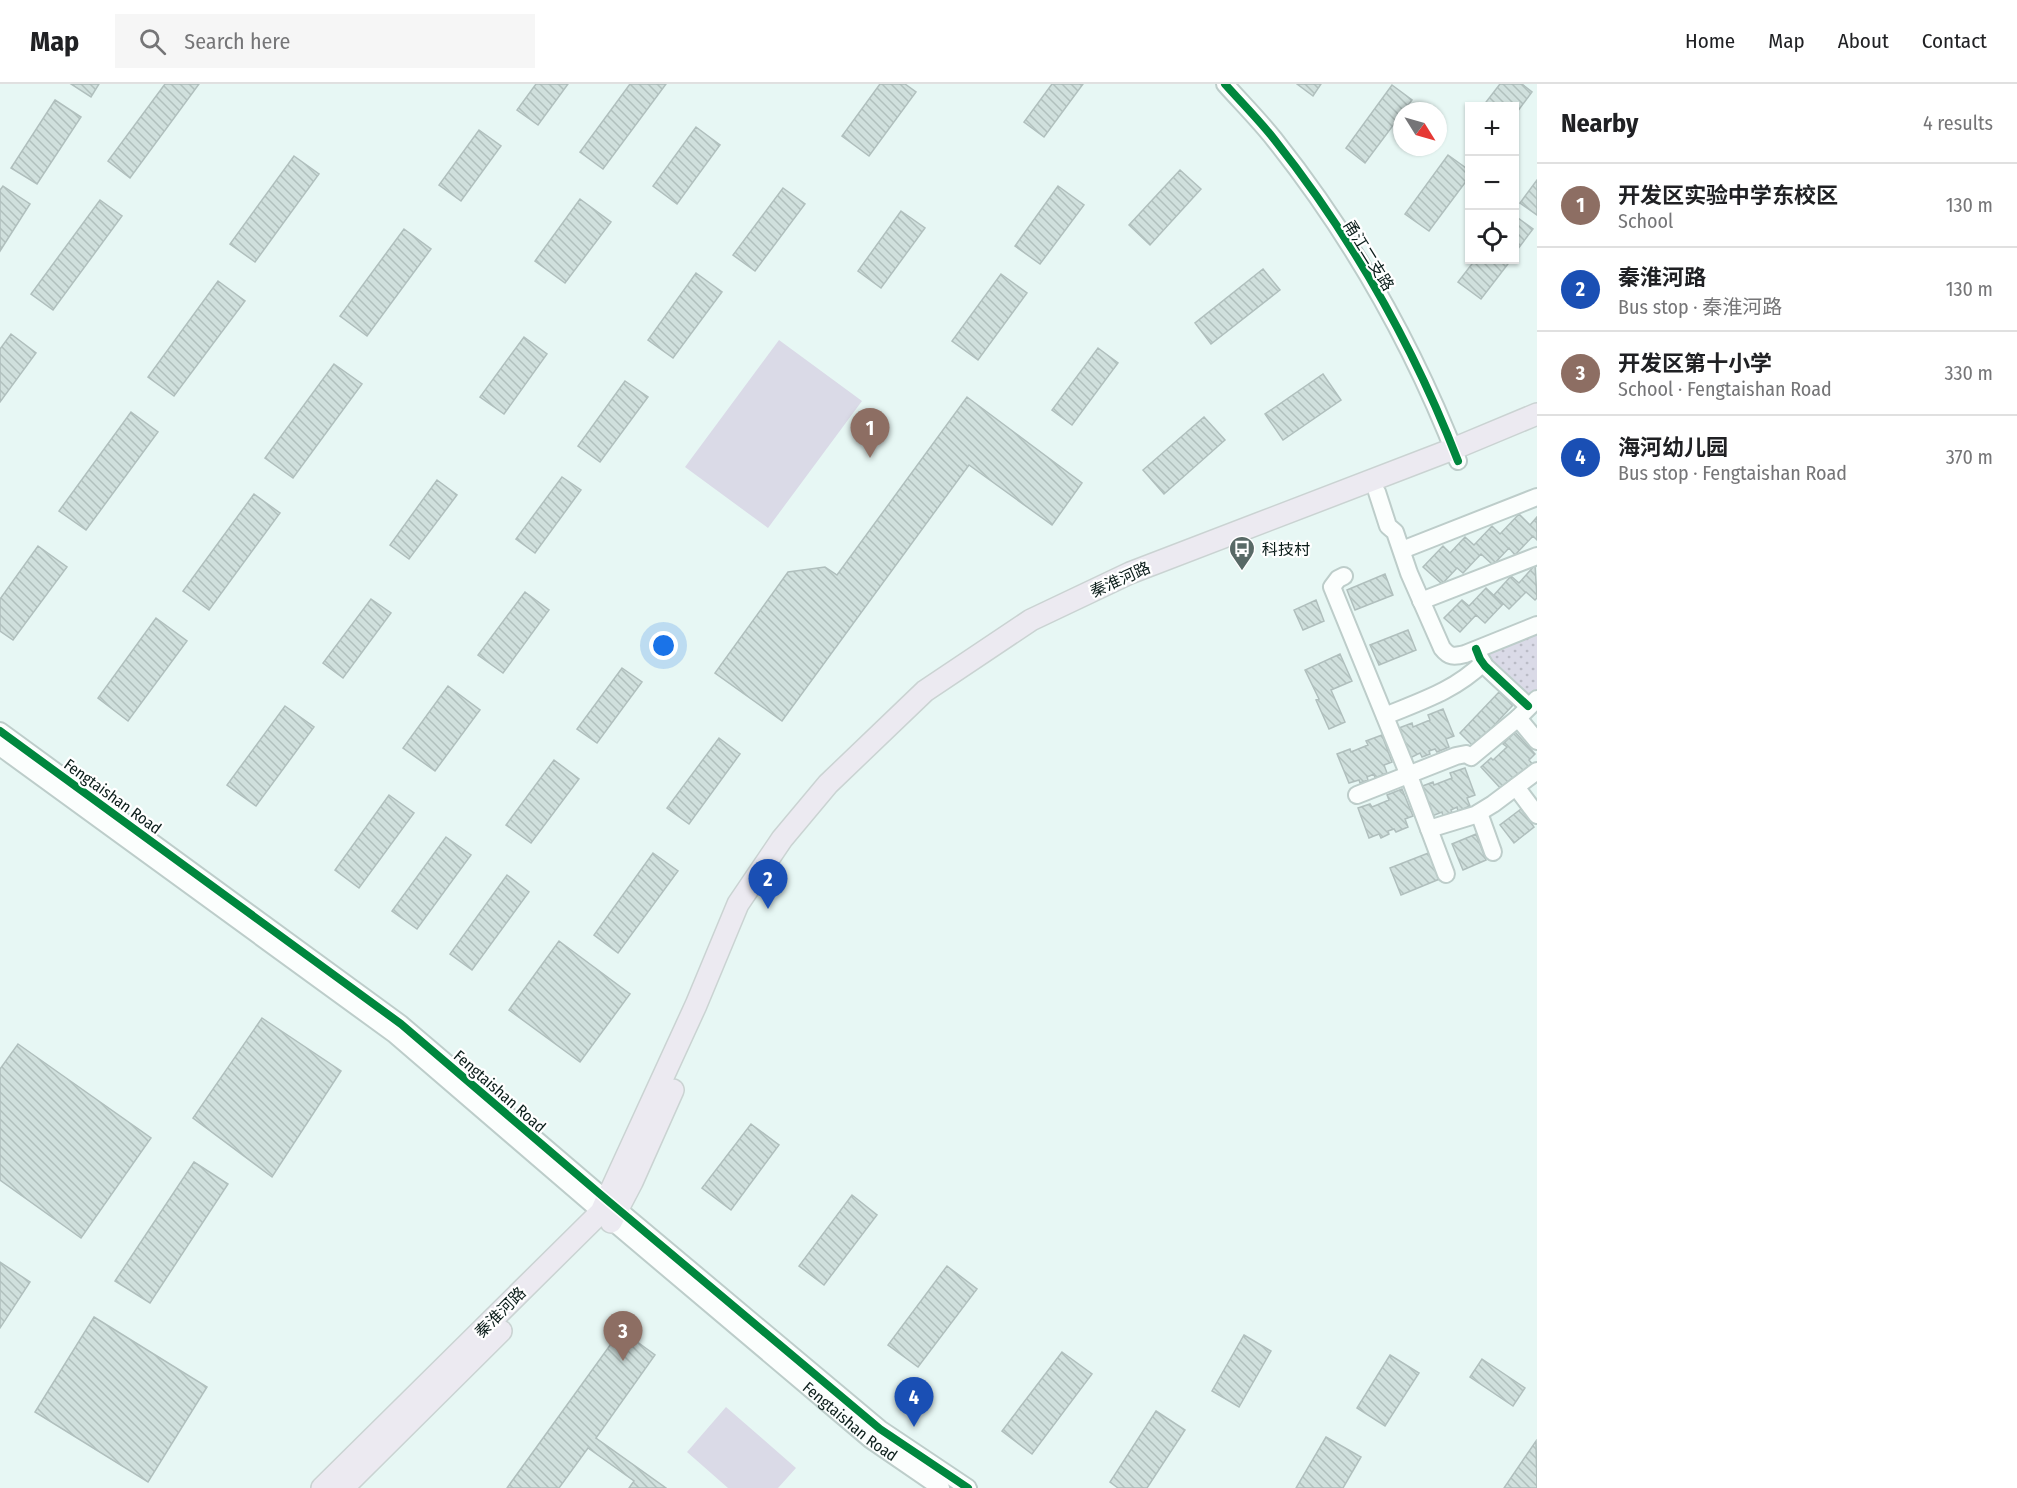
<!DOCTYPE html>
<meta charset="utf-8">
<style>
body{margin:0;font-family:"Fira Sans Condensed","Noto Sans SC",sans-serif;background:#f6f6f6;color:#202124}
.controls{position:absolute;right:18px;top:18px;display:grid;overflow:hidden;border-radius:0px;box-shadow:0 2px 4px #0004}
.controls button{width:54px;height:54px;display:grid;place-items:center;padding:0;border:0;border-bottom:2px solid #e0e0e0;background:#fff;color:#202124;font:30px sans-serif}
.compass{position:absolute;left:1393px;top:18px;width:54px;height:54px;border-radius:50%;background:#fff;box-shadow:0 2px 4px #0004;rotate:127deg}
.you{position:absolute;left:664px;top:562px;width:21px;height:21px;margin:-15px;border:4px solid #fff;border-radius:50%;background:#1a73e8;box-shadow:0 0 0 9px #1a73e833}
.badge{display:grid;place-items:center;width:39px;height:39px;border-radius:50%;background:#1a73e8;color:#fff;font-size:20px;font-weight:700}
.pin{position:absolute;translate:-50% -50px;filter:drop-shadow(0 2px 3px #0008)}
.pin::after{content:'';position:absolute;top:32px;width:21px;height:18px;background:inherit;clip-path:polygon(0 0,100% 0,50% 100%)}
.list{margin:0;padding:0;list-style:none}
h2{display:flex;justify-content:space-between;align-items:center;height:78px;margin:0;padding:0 24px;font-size:26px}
h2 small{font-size:20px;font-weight:400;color:#757577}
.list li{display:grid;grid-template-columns:39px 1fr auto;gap:18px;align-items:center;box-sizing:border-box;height:84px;padding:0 24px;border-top:2px solid #e0e0e0}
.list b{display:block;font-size:22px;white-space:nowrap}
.list p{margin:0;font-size:20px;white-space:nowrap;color:#757577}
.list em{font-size:20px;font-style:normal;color:#757577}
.icon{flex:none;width:33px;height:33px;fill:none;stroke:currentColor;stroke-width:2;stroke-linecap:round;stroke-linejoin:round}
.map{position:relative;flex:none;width:1537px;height:1404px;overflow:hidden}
header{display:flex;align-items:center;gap:36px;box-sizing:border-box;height:84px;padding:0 30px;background:#fff;border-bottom:2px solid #e0e0e0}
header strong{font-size:28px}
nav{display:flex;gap:33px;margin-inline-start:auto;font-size:21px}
.search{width:420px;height:54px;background:#f6f6f6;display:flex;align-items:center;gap:15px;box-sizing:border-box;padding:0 21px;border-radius:0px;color:#757577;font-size:22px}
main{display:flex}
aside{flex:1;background:#fff}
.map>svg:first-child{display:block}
</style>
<header>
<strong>Map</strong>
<div class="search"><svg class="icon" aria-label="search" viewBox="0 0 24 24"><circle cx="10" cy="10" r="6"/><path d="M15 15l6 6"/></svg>Search here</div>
<nav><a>Home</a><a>Map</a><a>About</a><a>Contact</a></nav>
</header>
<main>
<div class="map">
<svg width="1537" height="1404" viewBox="0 0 1537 1404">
<defs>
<pattern id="grass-dots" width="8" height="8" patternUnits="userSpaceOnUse" patternTransform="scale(1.5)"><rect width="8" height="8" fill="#dadae7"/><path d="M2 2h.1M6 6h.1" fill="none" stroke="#babbc6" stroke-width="1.8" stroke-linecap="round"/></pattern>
<pattern id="building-back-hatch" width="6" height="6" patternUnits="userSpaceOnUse" patternTransform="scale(1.5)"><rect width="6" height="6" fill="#d0e0dd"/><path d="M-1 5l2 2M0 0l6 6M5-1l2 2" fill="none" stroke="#b1c0bd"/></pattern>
</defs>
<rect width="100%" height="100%" fill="#e7f7f4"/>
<path fill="url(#grass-dots)" d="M1537 546V609L1528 616 1488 578 1486 565Z"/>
<path fill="#dadae7" d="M779 256 862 317 768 444 685 383Z
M726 1323 796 1384 778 1404H728L687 1368Z"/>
<path fill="url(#building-back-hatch)" stroke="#b0bfbd" stroke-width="1.5" d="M71 0H99L91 13Z
M165 0H199L130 94 108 77Z
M536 0H568L538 41 517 26Z
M630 0H666L603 85 580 68Z
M880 0H905L916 8 869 72 842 52Z
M1052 0H1083L1044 53 1024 38Z
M1297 0H1321L1313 12Z
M1500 0H1522L1532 8 1514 32V22H1483Z
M1392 1 1412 16 1365 79 1346 64Z
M55 16 81 33 37 100 11 84Z
M696 43 720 61 677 120 653 102Z
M479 46 501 62 461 117 439 101Z
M1448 71 1470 87V92L1429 147 1405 130Z
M294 72 319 90 255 178 230 160Z
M1180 86 1201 105 1150 161 1129 141Z
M1537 96V131L1520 119Z
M3 102 30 120 0 167V106Z
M1058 102 1084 121 1040 180 1015 162Z
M783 104 805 120 755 187 733 171Z
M580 115 611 138 565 199 535 177Z
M100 116 122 132 53 226 31 210Z
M901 127 925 144 881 204 858 187Z
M1514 131 1533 145 1514 170Z
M404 145 431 165 367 252 340 232Z
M1475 176H1511L1481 215 1458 198Z
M1263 185 1280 206 1211 260 1195 239Z
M696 189 722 208 673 274 648 256Z
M1001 190 1027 209 978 276 952 257Z
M218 197 245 217 174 312 148 293Z
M11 250 36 269 0 318V265Z
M524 253 547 270 504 330 480 313Z
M1098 264 1118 279 1072 341 1052 326Z
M334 280 362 300 293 394 265 374Z
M1323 290 1341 316 1283 356 1265 330Z
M625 297 648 313 600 378 578 362Z
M967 313 1082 399 1052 441 969 381 782 637 715 589 788 488 825 483 837 491Z
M131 328 158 348 86 446 59 427Z
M1204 333 1225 356 1164 410 1143 386Z
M562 393 581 406 535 469 516 455Z
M437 396 457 411 409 475 390 461Z
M254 410 280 429 209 526 183 507Z
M1519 430 1530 441 1537 433V456L1533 452 1515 471 1509 464 1493 481 1481 470 1463 489 1457 484 1442 500 1423 483 1443 462 1450 469 1465 453 1474 461 1492 442 1500 450Z
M38 462 67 483 13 556 0 547V515Z
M1535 481 1537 514 1535 516 1526 508 1509 525 1494 511 1511 492 1519 499Z
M1385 490 1393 511 1355 526 1347 506Z
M1486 504 1503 520 1485 539 1476 531 1460 548 1444 534 1462 516 1469 522Z
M525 508 549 526 503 589 478 571Z
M371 515 391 529 343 594 323 579Z
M1316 516 1324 537 1303 546 1294 526Z
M156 534 187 557 128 637 98 614Z
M1408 546 1416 566 1379 581 1370 561Z
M1340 570 1352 597 1331 606 1345 638 1329 645 1316 616 1319 615 1305 586Z
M622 584 642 598 597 659 577 645Z
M448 602 480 626 435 687 403 664Z
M1499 608 1513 621 1474 663 1460 649Z
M285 622 314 643 256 722 227 701Z
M1443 625 1454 652 1446 655 1449 663 1437 668 1435 665 1429 667 1430 670 1422 673 1420 669 1410 674 1399 644 1412 639 1413 643 1430 636 1428 631Z
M1515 648 1535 670 1529 676 1534 682 1502 706 1481 683 1491 674 1493 676 1507 663 1503 660Z
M1382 651 1392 678 1384 681 1387 689 1375 694 1374 690 1367 693 1368 696 1360 699 1359 696 1349 699 1337 670 1350 665 1351 668 1368 661 1366 657Z
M719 654 740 670 689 740 667 724Z
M554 676 579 695 531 759 506 741Z
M1465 684 1475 711 1467 714 1470 722 1458 727 1457 723 1451 726 1452 729 1443 732 1442 728 1432 732 1420 703 1433 698 1434 701 1452 694 1450 689Z
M1402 705 1413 732 1405 735 1408 743 1396 748 1394 745 1388 747 1389 750 1381 754 1379 750 1369 754 1358 724 1370 720 1372 723 1389 716 1387 711Z
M389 711 414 729 359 804 335 786Z
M1521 725 1534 743 1514 759 1500 741Z
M1476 750 1486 776 1463 786 1452 760Z
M446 753 471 771 417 845 392 827Z
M1431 768 1442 794 1401 811 1390 784Z
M653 769 678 787 618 869 594 851Z
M507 791 529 808 472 886 450 870Z
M559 857 630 910 580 978 509 926Z
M262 934 341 987 272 1093 193 1034Z
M18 960 151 1054 81 1154 0 1096V985Z
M751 1040 779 1061 731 1126 702 1104Z
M194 1078 228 1100 150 1219 115 1197Z
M852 1111 877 1131 824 1201 799 1182Z
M0 1178 30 1198 0 1244Z
M947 1182 977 1205 918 1283 888 1261Z
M94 1233 207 1303 148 1398 35 1328Z
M621 1246 655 1271 596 1354 666 1404H629L634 1397 588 1364 559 1404H507Z
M1244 1251 1271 1267 1239 1323 1212 1307Z
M1062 1268 1092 1290 1032 1370 1002 1347Z
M1390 1271 1419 1289 1385 1342 1357 1324Z
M1482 1275 1525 1304 1513 1322 1470 1293Z
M1156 1327 1185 1346 1147 1404H1118L1110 1398Z
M1326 1353 1361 1373 1343 1404H1296Z
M1536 1357 1537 1404H1504Z"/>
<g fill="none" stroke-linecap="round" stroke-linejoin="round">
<defs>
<g id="minor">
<path d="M1225 0C1241 18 1259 36 1274 55 1351 152 1413 261 1458 377"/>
<path d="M1377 408 1388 442 1395 448 1409 489 1442 564C1449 573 1454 573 1465 570L1537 541"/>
<path d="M1402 466 1537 413"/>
<path d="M1344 492 1338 495 1332 503 1408 689 1429 745 1475 731 1493 720 1537 687"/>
<path d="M1421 517 1537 472"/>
<path d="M1479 572 1485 582 1528 622"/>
<path d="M1385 632C1421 617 1454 607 1483 579"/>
<path d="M1518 634 1537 657"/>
<path d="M0 647 401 940 607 1116 880 1345 968 1404"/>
<path id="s1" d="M0 663 394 950 601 1128 871 1356 941 1404"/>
<path d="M1516 703 1537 731"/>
<path d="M1357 711 1456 672 1466 670 1471 673 1518 634 1537 615"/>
<path d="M1479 729 1493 768"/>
<path d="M1429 745 1446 790"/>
</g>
<path id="major" d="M611 1138 632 1098 673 1006
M322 1404 601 1128 696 921 738 820 782 755 828 700 925 607 1031 536 1130 489 1453 365 1537 330
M343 1404 501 1247"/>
</defs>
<use href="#minor" stroke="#bdcdca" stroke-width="20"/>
<use href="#major" stroke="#cad3d2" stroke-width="24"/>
<use href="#minor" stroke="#fbfefd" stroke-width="16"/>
<use href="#major" stroke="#eceaf1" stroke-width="21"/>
<defs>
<path id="cycleway" d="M1225 0C1241 18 1259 36 1274 55 1351 152 1413 261 1458 377
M1476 565 1480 575 1485 582 1528 622
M0 647 401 940 607 1116 880 1345 968 1404"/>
</defs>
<use href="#cycleway" stroke="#fff" stroke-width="11"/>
<use href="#cycleway" stroke="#00873e" stroke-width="8"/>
</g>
<defs>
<symbol id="bus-pin" viewBox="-11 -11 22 30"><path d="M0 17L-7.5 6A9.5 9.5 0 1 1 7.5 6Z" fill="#586966" stroke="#fff"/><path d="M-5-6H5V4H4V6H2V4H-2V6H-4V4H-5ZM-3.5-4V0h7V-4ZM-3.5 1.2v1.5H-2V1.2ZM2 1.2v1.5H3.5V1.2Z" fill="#fff"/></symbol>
</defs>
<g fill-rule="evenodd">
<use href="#bus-pin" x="1227" y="450" width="30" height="40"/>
</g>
<g text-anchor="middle" stroke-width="4.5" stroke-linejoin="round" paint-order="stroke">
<g font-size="16" fill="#0b1d1a" stroke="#fff">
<text transform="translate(1369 171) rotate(58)" y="6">甬江二支路</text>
<text transform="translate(1120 495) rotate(-24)" y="6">秦淮河路</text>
<text transform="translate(113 712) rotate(36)" y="6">Fengtaishan Road</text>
<text transform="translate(500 1007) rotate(41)" y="6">Fengtaishan Road</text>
<text transform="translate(500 1228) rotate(-45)" y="6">秦淮河路</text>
<text dy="6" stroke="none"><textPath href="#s1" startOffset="1086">Fengtaishan Road</textPath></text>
</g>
<g font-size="16" fill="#0b1d1a" stroke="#fff" text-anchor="start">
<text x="1262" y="471">科技村</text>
</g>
</g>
</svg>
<div class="controls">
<button>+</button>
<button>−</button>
<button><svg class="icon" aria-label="locate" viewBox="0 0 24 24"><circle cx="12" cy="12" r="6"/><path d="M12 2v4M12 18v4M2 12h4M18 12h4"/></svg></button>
</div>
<svg class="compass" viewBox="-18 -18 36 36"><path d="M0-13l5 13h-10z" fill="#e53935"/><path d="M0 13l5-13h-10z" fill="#757577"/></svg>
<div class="you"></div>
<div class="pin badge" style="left:870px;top:374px;background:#8d6e63">1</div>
<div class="pin badge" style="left:768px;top:825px;background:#1a4fb4">2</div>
<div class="pin badge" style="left:623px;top:1277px;background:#8d6e63">3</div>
<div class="pin badge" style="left:914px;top:1343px;background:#1a4fb4">4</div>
</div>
<aside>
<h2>Nearby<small>4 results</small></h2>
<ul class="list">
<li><span class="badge" style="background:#8d6e63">1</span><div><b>开发区实验中学东校区</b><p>School</p></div><em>130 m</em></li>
<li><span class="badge" style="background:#1a4fb4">2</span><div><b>秦淮河路</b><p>Bus stop · 秦淮河路</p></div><em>130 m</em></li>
<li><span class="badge" style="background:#8d6e63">3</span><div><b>开发区第十小学</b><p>School · Fengtaishan Road</p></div><em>330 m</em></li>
<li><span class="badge" style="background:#1a4fb4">4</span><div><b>海河幼儿园</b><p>Bus stop · Fengtaishan Road</p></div><em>370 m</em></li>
</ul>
</aside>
</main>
